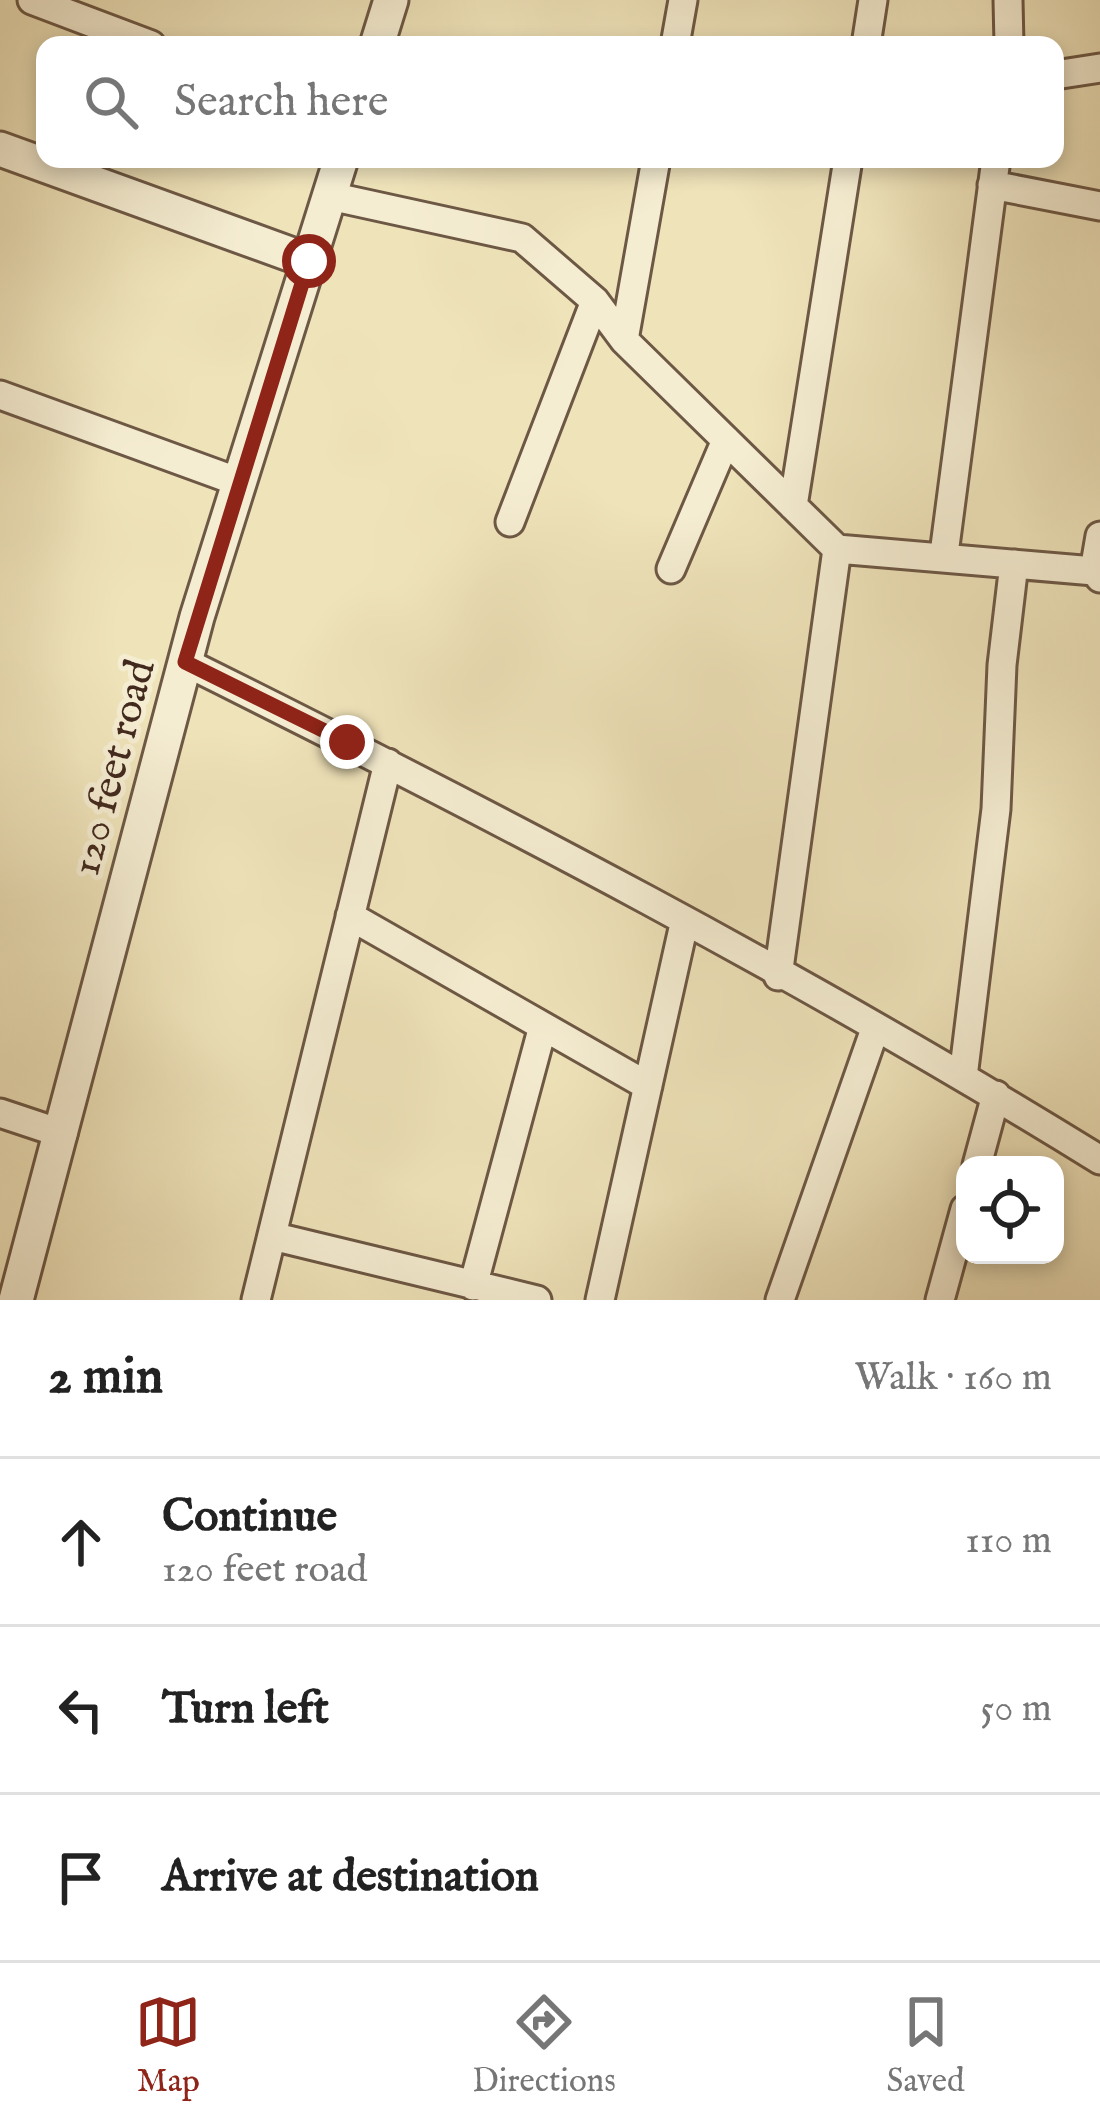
<!DOCTYPE html>
<meta charset="utf-8">
<style>
body{margin:0;font-family:"IM FELL English",serif;background:#f6f6f6;color:#222}
.controls{position:absolute;right:36px;bottom:36px;display:grid;overflow:hidden;border-radius:24px;box-shadow:0 6px 18px #0003}
.controls button{width:108px;height:108px;display:grid;place-items:center;padding:0;border:0;border-bottom:3px solid #e0e0e0;background:#fff;color:#222;font:60px sans-serif}
.stop{position:absolute;width:36px;height:36px;margin:-27px;border:9px solid #8f2418;border-radius:50%;background:#fff}
.stop.end{background:#8f2418;border-color:#fff;box-shadow:0 3px 12px #0008}
.list{margin:0;padding:0;list-style:none}
h2{display:flex;justify-content:space-between;align-items:center;height:156px;margin:0;padding:0 48px;font-size:51px}
h2 small{font-size:39px;font-weight:400;color:#767676}
.list li{display:grid;grid-template-columns:78px 1fr auto;gap:36px;align-items:center;box-sizing:border-box;height:168px;padding:0 48px;border-top:3px solid #e0e0e0}
.list b{display:block;font-size:45px;white-space:nowrap}
.list p{margin:0;font-size:39px;white-space:nowrap;color:#767676}
.list em{font-size:39px;font-style:normal;color:#767676}
.icon{flex:none;width:66px;height:66px;fill:none;stroke:currentColor;stroke-width:2;stroke-linecap:round;stroke-linejoin:round}
.map{position:relative;flex:none;width:1100px;height:1300px;overflow:hidden}
.search{position:absolute;background:#fff;box-shadow:0 6px 18px #0003;left:36px;right:36px;top:36px;height:132px;display:flex;align-items:center;gap:30px;box-sizing:border-box;padding:0 42px;border-radius:24px;color:#767676;font-size:45px}
.sheet{height:660px;background:#fff}
nav{display:flex;justify-content:space-around;align-items:center;box-sizing:border-box;height:168px;border-top:3px solid #e0e0e0;background:#fff;font-size:33px;color:#767676}
nav a{display:grid;justify-items:center;gap:6px}
nav .on{color:#8f2418}
.map>svg:first-child{display:block}
</style>
<div class="map">
<svg width="1100" height="1300" viewBox="0 0 1100 1300">
<rect width="100%" height="100%" fill="#efe3ba"/>
<filter id="stains"><feTurbulence type="fractalNoise" baseFrequency=".00167" numOctaves="4"/><feColorMatrix values="0 0 0 0 .2 0 0 0 0 .09 0 0 0 0 .02 0 0 0 .5 -.17"/></filter>
<radialGradient id="worn" r=".72"><stop offset=".6" stop-color="#630" stop-opacity="0"/><stop offset="1" stop-color="#630" stop-opacity=".3"/></radialGradient>
<g fill="none" stroke-linecap="round" stroke-linejoin="round">
<defs>
<path id="minor" d="M32 0 151 45
M1008 0 1009 45
M675 45 683 0
M866 45 873 0
M1055 75 1100 68
M992 185 1100 206
M330 196 522 238 595 301 624 340 837 549 778 976
M624 340 656 159
M0 395 239 482
M793 506 848 159
M510 522 595 301
M837 549 1094 571 1100 578
M944 554 996 159
M671 569 726 440
M1094 571 1100 536
M185 662C493 815 808 979 1100 1160
M350 916 648 1086
M963 1077 996 809 1002 665 1014 564
M0 1113 63 1134
M977 1165 996 1095
M272 1236 537 1300
M473 1286 543 1026
M256 1300 388 763
M600 1300 684 924
M780 1300 875 1029
M940 1300 965 1209"/>
<path id="tertiary" d="M377 45 391 0
M0 149 309 261
M16 1300 197 617 341 159"/>
</defs>
<use href="#minor" stroke="#6d5845" stroke-width="33"/>
<use href="#tertiary" stroke="#6d5845" stroke-width="39"/>
<use href="#minor" stroke="#f5edd2" stroke-width="27"/>
<use href="#tertiary" stroke="#f5edd2" stroke-width="33"/>
</g>
<g fill="none" stroke-linecap="round" stroke-linejoin="round">
<path stroke="#8f2418" stroke-width="15" d="M309 261 185 662 347 742"/>
</g>
<g text-anchor="middle" stroke-width="10" stroke-linejoin="round" paint-order="stroke">
<g font-size="42" fill="#42291e" stroke="#f5edd2">
<text transform="translate(111 767) rotate(-75)" y="15">120 feet road</text>
</g>
</g>
<rect width="100%" height="100%" filter="url(#stains)"/>
<rect width="100%" height="100%" fill="url(#worn)"/>
</svg>
<div class="controls">
<button><svg class="icon" aria-label="locate" viewBox="0 0 24 24"><circle cx="12" cy="12" r="6"/><path d="M12 2v4M12 18v4M2 12h4M18 12h4"/></svg></button>
</div>
<div class="stop" style="left:309px;top:261px"></div>
<div class="stop end" style="left:347px;top:742px"></div>
<div class="search"><svg class="icon" aria-label="search" viewBox="0 0 24 24"><circle cx="10" cy="10" r="6"/><path d="M15 15l6 6"/></svg>Search here</div>
</div>
<section class="sheet">
<h2>2 min<small>Walk · 160 m</small></h2>
<ul class="list">
<li><svg class="icon" aria-label="ahead" viewBox="0 0 24 24"><path d="M12 20V5M6 11l6-6 6 6"/></svg><div><b>Continue</b><p>120 feet road</p></div><em>110 m</em></li>
<li><svg class="icon" aria-label="left" viewBox="0 0 24 24"><path d="M17 20v-9H6M10 6l-5 5 5 5"/></svg><div><b>Turn left</b></div><em>50 m</em></li>
<li><svg class="icon" aria-label="arrive" viewBox="0 0 24 24"><path d="M6 21V4h12l-3 4 3 4H6"/></svg><div><b>Arrive at destination</b></div></li>
</ul>
</section>
<nav>
<a class="on"><svg class="icon" aria-label="map" viewBox="0 0 24 24"><path d="M3 6l6-2 6 2 6-2v14l-6 2-6-2-6 2zM9 4v14M15 6v14"/></svg>Map</a>
<a><svg class="icon" aria-label="directions" viewBox="0 0 24 24"><path d="M12 3l9 9-9 9-9-9zM9 14v-3h6M13 9l2 2-2 2"/></svg>Directions</a>
<a><svg class="icon" aria-label="saved" viewBox="0 0 24 24"><path d="M7 4h10v16l-5-4-5 4z"/></svg>Saved</a>
</nav>
